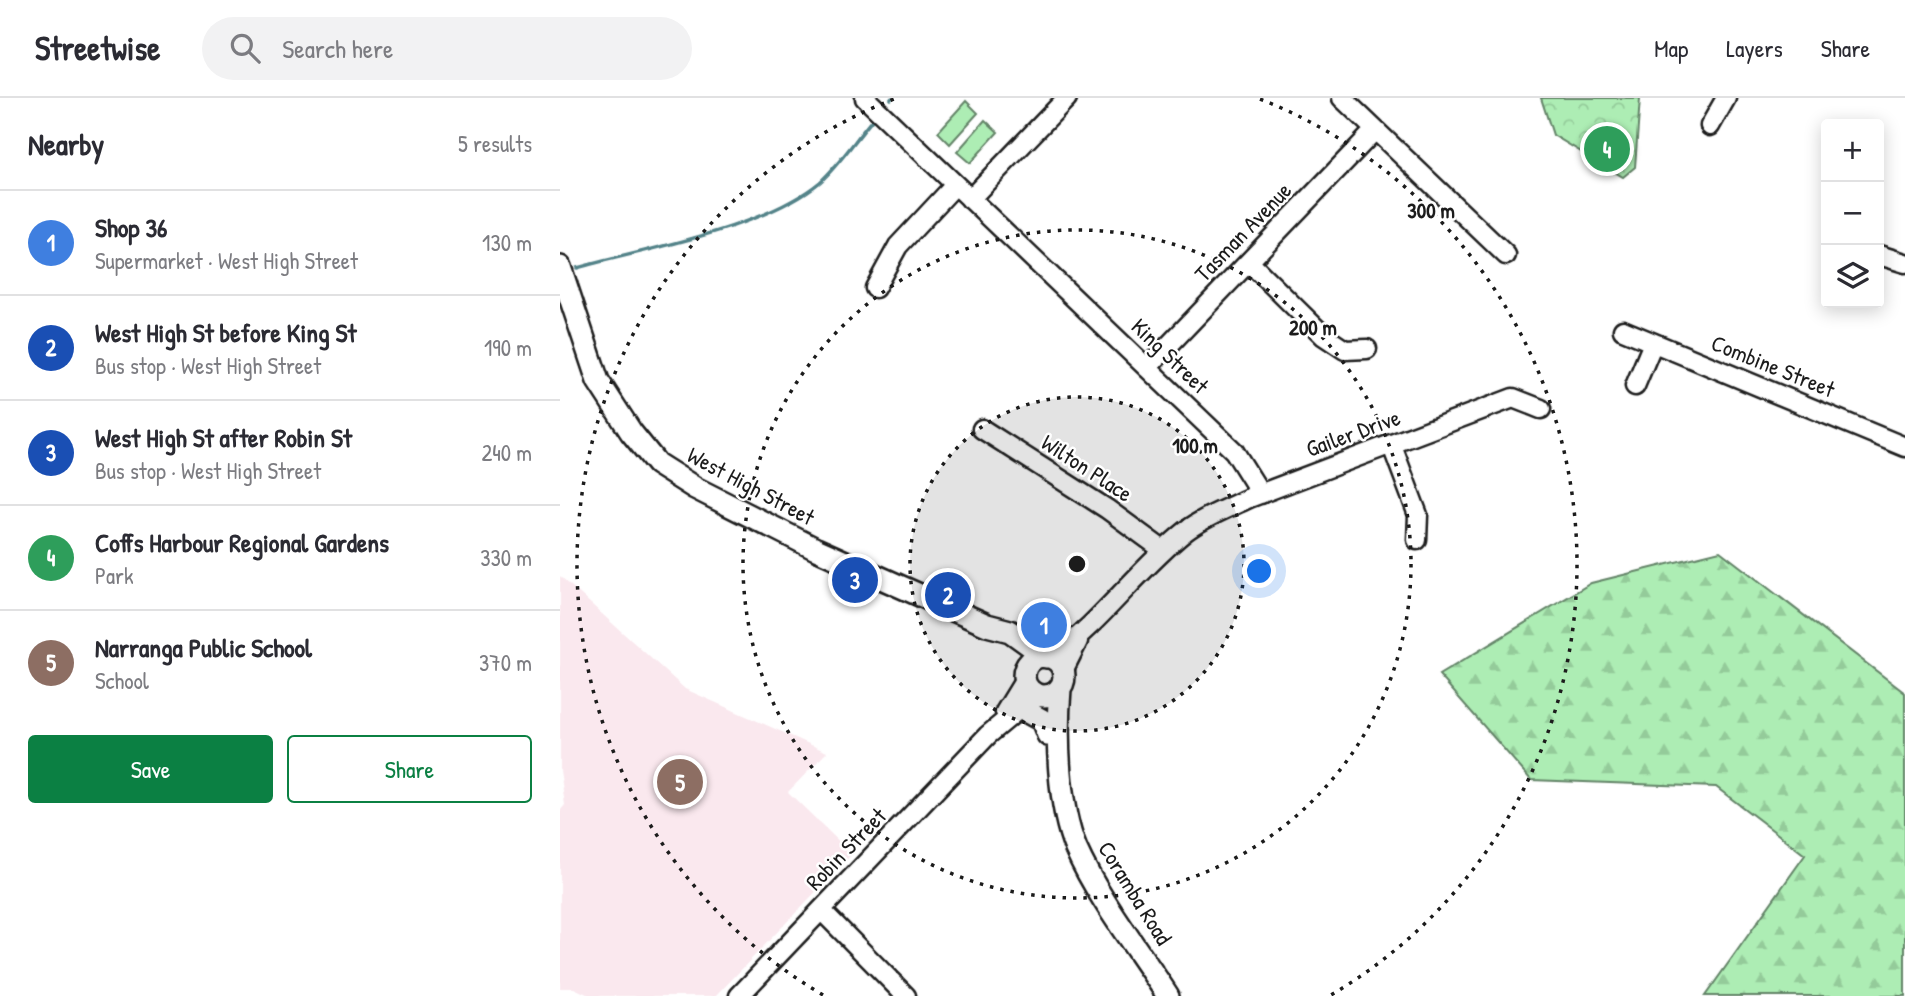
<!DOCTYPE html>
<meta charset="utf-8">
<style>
body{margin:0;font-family:"Patrick Hand",sans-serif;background:#f2f2f3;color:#2b2b33}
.controls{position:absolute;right:21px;top:21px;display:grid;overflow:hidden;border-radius:7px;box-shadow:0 4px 18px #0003}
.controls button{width:63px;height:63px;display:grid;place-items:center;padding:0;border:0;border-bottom:2px solid #e1e1e2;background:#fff;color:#2b2b33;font:35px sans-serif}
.you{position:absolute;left:700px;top:474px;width:24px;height:24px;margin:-18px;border:5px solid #fff;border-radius:50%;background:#1a73e8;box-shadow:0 0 0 10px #1a73e833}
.badge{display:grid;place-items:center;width:46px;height:46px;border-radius:50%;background:#0b8043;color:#fff;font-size:23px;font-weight:700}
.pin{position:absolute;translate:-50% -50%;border:4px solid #fff;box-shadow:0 2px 7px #0006}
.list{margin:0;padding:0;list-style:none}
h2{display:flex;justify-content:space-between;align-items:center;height:91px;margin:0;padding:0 28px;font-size:30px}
h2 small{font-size:23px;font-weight:400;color:#7c7c81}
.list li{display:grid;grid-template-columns:46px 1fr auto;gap:21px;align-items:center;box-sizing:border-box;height:105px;padding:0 28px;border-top:2px solid #e1e1e2}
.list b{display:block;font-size:26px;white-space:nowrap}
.list p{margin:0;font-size:23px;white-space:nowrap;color:#7c7c81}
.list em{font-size:23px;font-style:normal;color:#7c7c81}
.actions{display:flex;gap:14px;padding:21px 28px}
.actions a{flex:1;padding:16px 0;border:2px solid #0b8043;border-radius:7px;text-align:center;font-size:24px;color:#0b8043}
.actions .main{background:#0b8043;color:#fff}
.icon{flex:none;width:38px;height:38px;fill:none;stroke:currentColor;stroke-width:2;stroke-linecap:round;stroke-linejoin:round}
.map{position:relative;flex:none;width:1345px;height:898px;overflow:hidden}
header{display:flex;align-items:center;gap:42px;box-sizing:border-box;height:98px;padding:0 35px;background:#fff;border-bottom:2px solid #e1e1e2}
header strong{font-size:33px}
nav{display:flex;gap:38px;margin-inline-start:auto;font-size:24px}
.search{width:490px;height:63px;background:#f2f2f3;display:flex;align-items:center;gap:18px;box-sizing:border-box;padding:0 24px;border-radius:38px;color:#7c7c81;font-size:26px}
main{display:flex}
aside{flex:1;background:#fff}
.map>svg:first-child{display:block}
</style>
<header>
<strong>Streetwise</strong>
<div class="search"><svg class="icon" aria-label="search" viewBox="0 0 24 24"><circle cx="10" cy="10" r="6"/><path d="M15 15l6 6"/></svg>Search here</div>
<nav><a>Map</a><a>Layers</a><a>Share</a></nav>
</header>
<main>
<aside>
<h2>Nearby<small>5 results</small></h2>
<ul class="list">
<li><span class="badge" style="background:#3f7fe0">1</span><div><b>Shop 36</b><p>Supermarket · West High Street</p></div><em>130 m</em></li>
<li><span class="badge" style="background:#1a4fb4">2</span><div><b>West High St before King St</b><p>Bus stop · West High Street</p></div><em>190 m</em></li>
<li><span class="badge" style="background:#1a4fb4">3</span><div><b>West High St after Robin St</b><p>Bus stop · West High Street</p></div><em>240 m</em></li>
<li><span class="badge" style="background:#2e9e5b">4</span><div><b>Coffs Harbour Regional Gardens</b><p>Park</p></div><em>330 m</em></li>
<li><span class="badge" style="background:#8d6e63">5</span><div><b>Narranga Public School</b><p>School</p></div><em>370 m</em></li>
</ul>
<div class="actions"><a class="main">Save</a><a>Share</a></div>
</aside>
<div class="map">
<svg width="1345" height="898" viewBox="0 0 1345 898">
<defs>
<pattern id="forest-firs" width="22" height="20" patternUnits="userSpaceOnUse" patternTransform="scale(1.75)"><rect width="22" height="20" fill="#adedb4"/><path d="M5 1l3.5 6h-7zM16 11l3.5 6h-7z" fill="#94cb9a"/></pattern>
<pattern id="park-crowns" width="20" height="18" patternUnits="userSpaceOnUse" patternTransform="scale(1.75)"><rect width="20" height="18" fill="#adedb4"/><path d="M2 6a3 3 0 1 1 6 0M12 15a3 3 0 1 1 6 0" fill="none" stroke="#94cb9a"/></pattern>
</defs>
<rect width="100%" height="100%" fill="#fff"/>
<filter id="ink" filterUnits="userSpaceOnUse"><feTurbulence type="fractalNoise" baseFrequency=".0143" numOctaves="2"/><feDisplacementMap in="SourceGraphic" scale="14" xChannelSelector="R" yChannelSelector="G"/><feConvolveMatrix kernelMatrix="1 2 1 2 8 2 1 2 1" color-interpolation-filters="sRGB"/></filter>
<g filter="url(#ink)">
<path fill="#fae8ee" d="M0 478 125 591 267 654 228 694 292 756 156 898H31L14 890H0V713L5 707 0 672Z"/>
<path fill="#adedb4" stroke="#648468" stroke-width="2" d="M406 3 418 15 390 46 378 34Z
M425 22 438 34 410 65 397 54Z"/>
<path fill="url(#forest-firs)" stroke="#648468" stroke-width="2" d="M1160 453 1345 595V898H1145L1245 757 1156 689 971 682 879 577 1031 485Z"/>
<path fill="url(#park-crowns)" stroke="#648468" stroke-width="2" d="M981 0H1080L1075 69 1063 79 993 37Z"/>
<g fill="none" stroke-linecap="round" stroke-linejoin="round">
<path stroke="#538389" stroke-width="3.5" d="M331 1 332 0
M17 170C89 150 203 131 260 84 279 67 295 42 312 22"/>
<defs>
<path id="minor" d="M305 0 674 353 701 396
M782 0 946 157
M1150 28 1166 0
M410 101 507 0
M1319 157 1345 165
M689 164 764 238 785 252 807 251
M315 190 338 148 395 87
M1063 232 1345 349
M587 270 815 32
M1075 288 1093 245
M422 331 547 411 603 452
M832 348 858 417 857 442
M491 560C542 524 577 472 626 433 644 419 668 410 689 400L953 300 981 311
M503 573 518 543
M445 614 464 583
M261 812 346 898
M179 898 428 637 476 597"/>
<path id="major" d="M0 169 38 283 71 334 97 366 135 390 256 451 427 527 450 533 486 559
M464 578a20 20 0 1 1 40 0a20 20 0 1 1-40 0Z
M500 591C496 637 498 708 516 751 537 799 579 853 608 898
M460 610 482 622 488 637"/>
</defs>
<use href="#minor" stroke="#1c1c1c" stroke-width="23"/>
<use href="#major" stroke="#1c1c1c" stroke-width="26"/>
<use href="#minor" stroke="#fff" stroke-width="18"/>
<use href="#major" stroke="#fff" stroke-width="21"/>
</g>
</g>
<circle cx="517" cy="466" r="167" fill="#1c1c1c" fill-opacity=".12"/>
<g fill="none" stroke="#1c1c1c" stroke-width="3.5" stroke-dasharray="3.5 7">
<circle cx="517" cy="466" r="167"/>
<circle cx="517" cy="466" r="334"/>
<path d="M263 897A500 500 0 0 1 334 1M700 1A500 500 0 0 1 771 897"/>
</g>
<g text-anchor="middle" stroke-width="5" stroke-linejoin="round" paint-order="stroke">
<g font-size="23" fill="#1c1c1c" stroke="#fff">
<text transform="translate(683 134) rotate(-46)" y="8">Tasman Avenue</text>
<text transform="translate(610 258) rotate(44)" y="8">King Street</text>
<text transform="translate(1213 268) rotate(22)" y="8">Combine Street</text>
<text transform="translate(793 335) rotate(-20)" y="8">Gailer Drive</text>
<text transform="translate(527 370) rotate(33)" y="8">Wilton Place</text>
<text transform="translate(191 388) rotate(28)" y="8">West High Street</text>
<text transform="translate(286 751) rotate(-46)" y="8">Robin Street</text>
<text transform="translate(575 795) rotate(58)" y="8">Coramba Road</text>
</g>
</g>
<circle cx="517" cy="466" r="10" fill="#1c1c1c" stroke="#fff" stroke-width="3.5"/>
<g font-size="21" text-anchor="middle" font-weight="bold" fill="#1c1c1c" stroke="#fff" stroke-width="5" stroke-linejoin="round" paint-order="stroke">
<text x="871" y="120">300 m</text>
<text x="753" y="237">200 m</text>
<text x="635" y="355">100 m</text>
</g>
</svg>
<div class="controls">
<button>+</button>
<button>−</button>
<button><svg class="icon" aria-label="layers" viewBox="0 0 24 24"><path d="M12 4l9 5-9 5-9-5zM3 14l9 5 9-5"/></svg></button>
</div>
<div class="you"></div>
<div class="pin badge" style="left:484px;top:527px;background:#3f7fe0">1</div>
<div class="pin badge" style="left:388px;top:497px;background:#1a4fb4">2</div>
<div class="pin badge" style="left:295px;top:482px;background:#1a4fb4">3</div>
<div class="pin badge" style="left:1047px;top:51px;background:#2e9e5b">4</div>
<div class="pin badge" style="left:120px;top:684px;background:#8d6e63">5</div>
</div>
</main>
